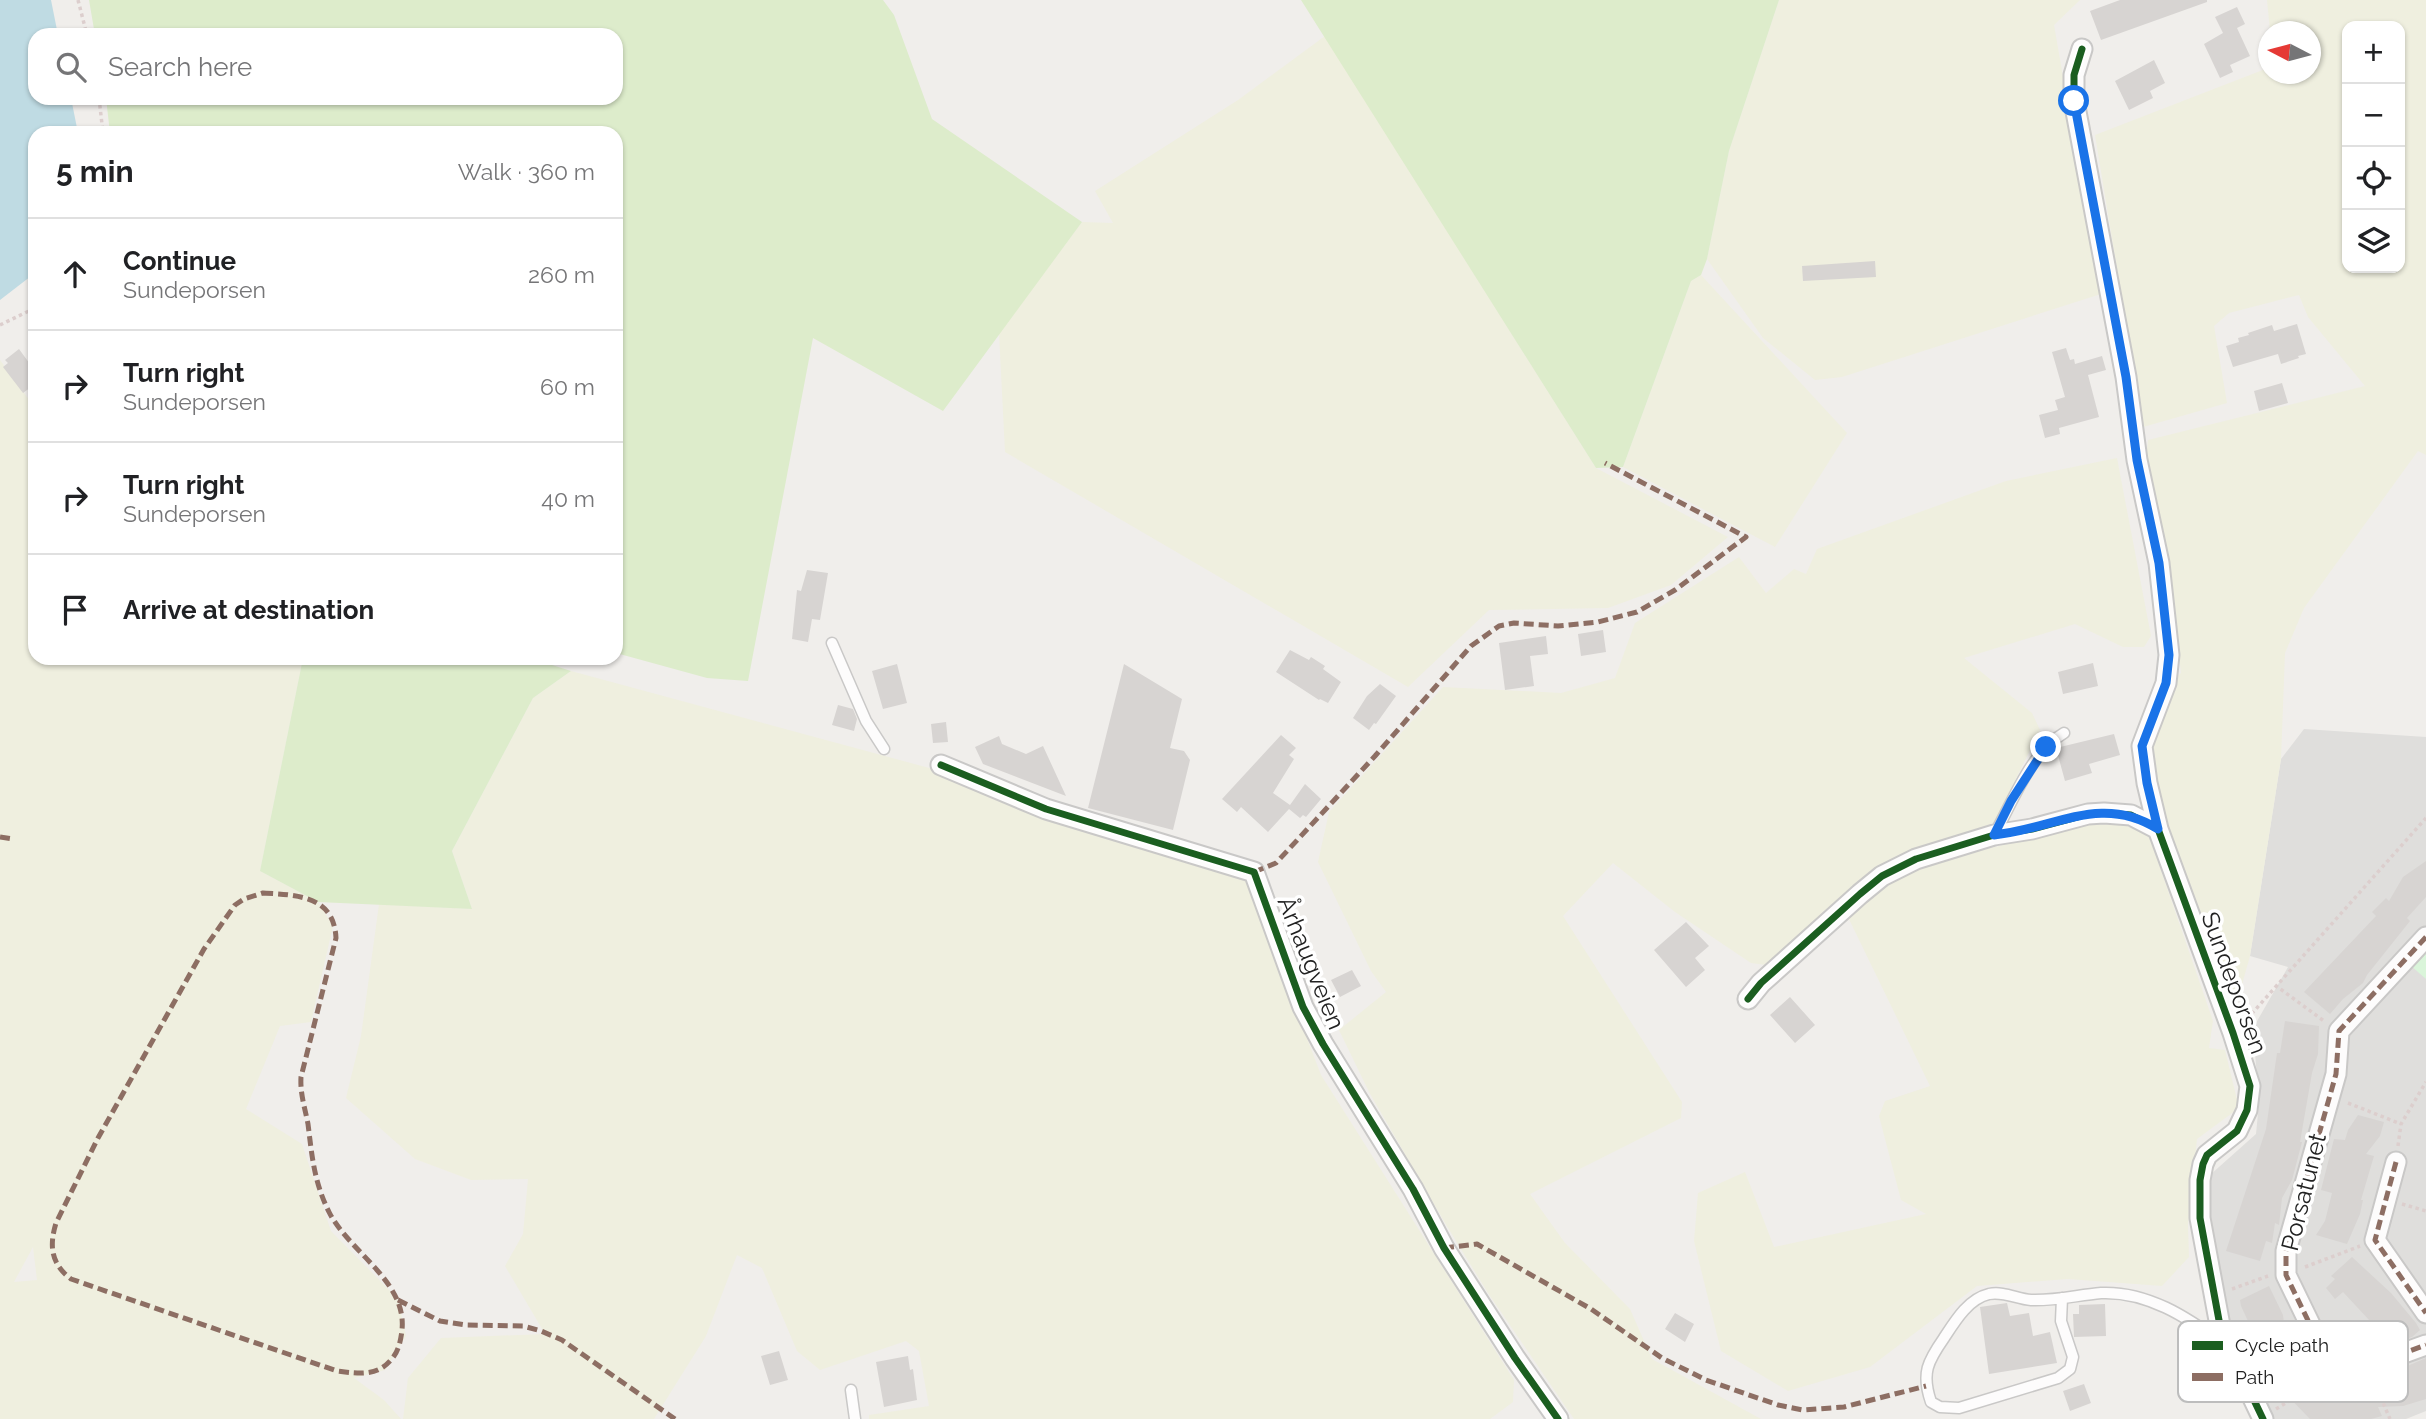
<!DOCTYPE html>
<meta charset="utf-8">
<style>
body{margin:0;font-family:Raleway,sans-serif;background:#f2f2f2;color:#202124}
.controls{position:absolute;right:21px;top:21px;display:grid;overflow:hidden;border-radius:14px;box-shadow:0 2px 5px #0004}
.controls button{width:63px;height:63px;display:grid;place-items:center;padding:0;border:0;border-bottom:2px solid #e0e0e0;background:#fff;color:#202124;font:35px sans-serif}
.compass{position:absolute;left:2258px;top:21px;width:63px;height:63px;border-radius:50%;background:#fff;box-shadow:0 2px 5px #0004;rotate:276deg}
.stop{position:absolute;width:21px;height:21px;margin:-16px;border:5px solid #1a73e8;border-radius:50%;background:#fff}
.stop.end{background:#1a73e8;border-color:#fff;box-shadow:0 2px 7px #0008}
.list{margin:0;padding:0;list-style:none}
h2{display:flex;justify-content:space-between;align-items:center;height:91px;margin:0;padding:0 28px;font-size:30px}
h2 small{font-size:23px;font-weight:400;color:#757577}
.list li{display:grid;grid-template-columns:46px 1fr auto;gap:21px;align-items:center;box-sizing:border-box;height:112px;padding:0 28px;border-top:2px solid #e0e0e0}
.list b{display:block;font-size:26px;white-space:nowrap}
.list p{margin:0;font-size:23px;white-space:nowrap;color:#757577}
.list em{font-size:23px;font-style:normal;color:#757577}
.icon{flex:none;width:38px;height:38px;fill:none;stroke:currentColor;stroke-width:2;stroke-linecap:round;stroke-linejoin:round}
.map{position:relative;flex:none;width:2426px;height:1419px;overflow:hidden}
.search{position:absolute;background:#fff;box-shadow:0 2px 5px #0004;left:28px;top:28px;width:595px;height:77px;display:flex;align-items:center;gap:18px;box-sizing:border-box;padding:0 24px;border-radius:21px;color:#757577;font-size:26px}
.panel{position:absolute;background:#fff;box-shadow:0 2px 5px #0004;left:28px;top:126px;width:595px;height:539px;border-radius:21px}
.map>svg:first-child{display:block}
</style>
<div class="map">
<svg width="2426" height="1419" viewBox="0 0 2426 1419">
<rect width="100%" height="100%" fill="#f0eeeb"/>
<path fill="#dfdedc" d="M2304 729 2426 737V1411L2406 1419H2273L2230 1330 2209 1238 2210 1175 2256 1134 2259 1103 2254 1040 2256 1023 2288 967 2250 956 2281 759Z"/>
<path fill="#efefdf" fill-rule="evenodd" d="M1779 0H2080L2054 25 2101 294 1842 377 1815 380 1763 338 1707 259 1729 151Z
M2267 0H2426V455L2418 451 2304 608 2285 653 2281 759 2250 956 2236 1006 2165 828 2148 755 2166 686 2181 673 2174 614 2145 467 2148 440 2365 386 2308 317 2299 295 2229 313 2214 326 2227 403 2143 427 2095 135 2268 68V74H2310V32L2270 31ZM2347 26H2400V268H2347Z
M1325 36 1596 468 1728 537 1671 585 1608 608 1489 610 1408 687 1005 452 999 333 1082 222 1113 223 1095 191 1238 100Z
M1701 275 1847 433 1775 547 1623 467 1691 281Z
M0 360 35 408V658H303L260 871 318 902 333 926 311 1022 280 1026 246 1109 302 1144 331 1231 398 1299 406 1336 385 1370 354 1378 384 1400 401 1419H0ZM33 1247 37 1280 14 1282Z
M2117 458 2151 636 2144 647H2123L2075 624 1964 658 2032 713 2040 730 1994 823 1900 855 1766 965 1751 963 1675 912 1613 863 1563 916 1682 1102 1681 1118 1530 1194 1565 1243 1630 1309 1652 1359 1761 1419H1574L1488 1293 1445 1223 1369 1092 1339 1030 1386 992 1371 971 1318 862 1329 812 1443 687 1561 693 1615 678 1635 623 1739 557 1766 593 1794 569 1806 574 1817 549 2006 481Z
M571 671 944 772 1245 876 1321 1075 1514 1380 1513 1402 1490 1419H869V1415L929 1406 919 1351 906 1341 820 1370 797 1351 762 1268 737 1255 706 1336 654 1419H403L408 1378 441 1338 545 1334 505 1266 523 1234 528 1179 471 1180 415 1159 346 1098 361 1036 379 904 472 909 452 851 533 698Z
M2103 820 2146 827 2213 1021 2209 1048 2225 1050 2239 1108 2197 1139 2188 1225 2189 1257 2162 1286 2068 1279 1977 1286 1870 1367 1788 1391 1721 1351 1694 1241 1698 1193 1745 1172 1774 1247 1926 1214 1901 1200 1879 1116 1885 1101 1930 1086 1846 913 1902 870Z"/>
<path fill="#ddeccb" d="M89 0H883L894 15 932 119 1082 222 943 411 813 338 748 681 707 678 616 653V133H110L106 98H616V35H95Z
M1301 0H1779L1729 151 1707 259 1701 275 1691 281 1623 467 1596 468Z
M303 658H530L571 671 533 698 452 851 472 909 318 902 260 871Z"/>
<path fill="#daf5da" d="M2426 949V979L2410 965Z"/>
<path fill="#bfdbe3" d="M0 0H51L58 35H35V98H71L78 133H35V273L0 300Z"/>
<path fill="#d7d4d2" d="M2120 0H2207V2L2101 40 2090 11Z
M2237 7 2245 24 2237 28 2250 56 2230 65 2233 72 2220 78 2204 44 2223 33 2215 17Z
M2154 60 2165 83 2150 91 2153 98 2129 110 2115 81Z
M1875 261 1876 277 1803 281 1802 266Z
M2297 324 2306 354 2298 356 2299 358 2281 364 2278 354 2233 367 2226 346 2239 342 2238 338 2249 335 2248 333 2272 325 2274 331Z
M2066 348 2070 360 2074 359 2075 364 2102 356 2106 370 2088 375 2099 417 2059 428 2060 434 2045 438 2039 415 2058 410 2055 400 2065 397 2052 352Z
M19 349 35 371V384L23 393 3 367 8 363 5 360Z
M2282 383 2288 403 2259 411 2254 391Z
M807 570 828 573 820 620 812 619 808 642 792 639 797 590 801 591Z
M1603 630 1606 652 1581 656 1578 634Z
M1546 636 1548 654 1530 656 1534 686 1505 690 1499 643Z
M1290 650 1309 660 1311 657 1325 666 1323 669 1341 682 1328 703 1320 699 1319 700 1276 672Z
M2093 663 2098 686 2063 694 2058 672Z
M897 664 907 703 883 709 872 671Z
M1124 664 1182 699 1170 748 1184 751 1190 760 1173 830 1088 808Z
M1380 684 1396 696 1376 724 1374 723 1369 730 1353 718 1367 696Z
M838 705 853 709 857 719 854 731 832 725Z
M946 722 948 742 933 743 931 724Z
M2114 734 2120 755 2089 764 2092 773 2065 781 2056 748Z
M1281 735 1296 748 1289 755 1294 759 1273 793 1290 805 1305 784 1321 799 1306 817 1303 815 1300 818 1289 809 1268 832 1241 807 1237 812 1222 799Z
M999 736 1002 744 1026 754 1043 746 1066 796 983 764 975 747Z
M2426 861V897L2407 918 2410 921 2367 975 2363 983 2343 999 2330 1014 2304 992 2376 916 2372 912 2386 898 2389 901 2403 877Z
M1686 922 1709 946 1695 958 1705 970 1686 987 1654 950Z
M1352 970 1361 986 1340 997 1331 980Z
M1790 997 1815 1025 1795 1043 1770 1015Z
M2285 1021 2319 1026 2318 1054 2312 1073 2300 1142H2302L2292 1180 2282 1198 2279 1225 2275 1223 2272 1243 2266 1241 2260 1261 2226 1251 2266 1129 2277 1053H2280Z
M2358 1115 2384 1122 2380 1136 2366 1154 2374 1156 2361 1200H2363L2360 1214 2347 1244 2316 1235 2325 1221 2332 1193 2321 1190 2334 1139 2345 1140 2348 1130Z
M2352 1257 2391 1293 2416 1323 2420 1330 2412 1337 2400 1341 2383 1335 2343 1292 2335 1299 2326 1288 2335 1279 2331 1276Z
M2269 1286 2283 1315 2286 1339 2298 1341 2303 1352 2297 1362 2309 1374 2319 1395 2341 1386 2345 1393 2426 1358V1399L2403 1406 2378 1407 2382 1416 2371 1419H2310L2278 1386 2241 1306 2240 1300Z
M2007 1303 2010 1316 2029 1313 2033 1336 2050 1332 2057 1363 1989 1374 1980 1307Z
M2105 1304 2106 1336 2074 1337 2073 1314H2079V1305Z
M1675 1313 1694 1324 1685 1342 1665 1329Z
M779 1351 788 1380 770 1385 761 1356Z
M908 1356 910 1370 913 1369 917 1400 884 1407 876 1362Z
M2084 1384 2091 1403 2070 1411 2063 1391Z"/>
<g fill="none" stroke-linecap="round" stroke-linejoin="round">
<defs>
<path id="service" d="M832 643 866 721 884 749
M1994 835C2013 802 2030 753 2064 733
M2062 1298 2061 1321 2073 1357 2070 1369 2058 1378 1959 1408 1940 1407 1931 1402C1921 1373 1928 1361 1944 1338 1955 1321 1968 1299 1989 1294 2004 1291 2017 1299 2031 1300 2055 1301 2078 1295 2101 1293 2147 1291 2187 1317 2222 1343
M851 1390 855 1419"/>
<path id="minor" d="M2082 49 2074 75V101L2126 377 2137 460 2159 563 2169 655 2166 683 2142 746 2147 783 2158 829 2233 1033 2250 1086 2247 1110 2237 1131 2207 1155 2203 1164 2200 1180V1218L2221 1331 2263 1419
M941 765 1046 809 1254 872 1303 1007 1323 1044 1413 1189 1444 1248 1515 1358 1558 1419
M2426 937 2339 1031 2336 1074 2286 1251V1275L2334 1374 2368 1366 2426 1345
M1748 999 1761 983 1860 894 1882 876 1916 859 1994 835 2032 829 2088 814 2104 813 2131 815 2158 829
M2396 1162 2375 1240 2426 1313"/>
</defs>
<use href="#service" stroke="#c9c8c7" stroke-width="13"/>
<use href="#minor" stroke="#c9c8c7" stroke-width="23"/>
<path stroke="#dccecd" stroke-width="3.5" stroke-dasharray="3.5 3.5" stroke-linecap="butt" d="M78 0 87 35
M99 98 103 133
M0 325 35 308
M2275 985 2324 1021
M2247 1019 2426 818
M2348 1103 2401 1124
M2398 1146 2401 1124 2426 1082
M2402 1204 2426 1211
M2305 1267 2360 1246
M2232 1289 2268 1276
M2375 1384 2390 1419
M2276 1409 2317 1384"/>
<use href="#service" stroke="#fdfcfc" stroke-width="10"/>
<use href="#minor" stroke="#fdfcfc" stroke-width="19"/>
<path stroke="#8d6e63" stroke-width="5" stroke-dasharray="10 5" stroke-linecap="butt" d="M0 837 13 839
M1254 872 1276 863 1375 756 1471 646 1499 626 1514 623 1558 626 1598 622 1637 612 1675 590 1746 537 1605 463
M263 893C298 895 334 896 336 938L301 1077C300 1094 305 1108 308 1124 312 1156 314 1182 329 1212 349 1252 407 1281 402 1330 401 1339 399 1349 394 1356 379 1377 361 1374 337 1371L71 1279C51 1264 49 1246 56 1223L98 1138 204 949 235 905 244 899Z
M2426 937 2339 1031 2336 1074 2286 1251V1275L2334 1374 2368 1366 2426 1345
M2396 1162 2375 1240 2426 1313
M1444 1248 1477 1244 1591 1309 1662 1358 1706 1380 1778 1405 1803 1410 1844 1407 1926 1386
M398 1300 440 1321 466 1325 523 1326 541 1331 562 1340 675 1419"/>
<defs>
<path id="cycleway" d="M2082 49 2074 75V101L2126 377 2137 460 2159 563 2169 655 2166 683 2142 746 2147 783 2158 829 2233 1033 2250 1086 2247 1110 2237 1131 2207 1155 2203 1164 2200 1180V1218L2221 1331 2263 1419
M941 765 1046 809 1254 872 1303 1007 1323 1044 1413 1189 1444 1248 1515 1358 1558 1419
M1748 999 1761 983 1860 894 1882 876 1916 859 1994 835 2032 829 2088 814 2104 813 2131 815 2158 829"/>
</defs>
<use href="#cycleway" stroke="#fff" stroke-width="11"/>
<use href="#cycleway" stroke="#1b5e20" stroke-width="7"/>
</g>
<g fill="none" stroke-linecap="round" stroke-linejoin="round">
<path stroke="#1a73e8" stroke-width="9" d="M2046 747 2011 801 1994 835C2055 829 2100 793 2158 829L2147 783 2142 746 2166 683 2169 655 2159 563 2137 460 2126 377 2074 101"/>
</g>
<g text-anchor="middle" stroke-width="7" stroke-linejoin="round" paint-order="stroke">
<g font-size="24" fill="#222" stroke="#fff">
<text transform="translate(1311 963) rotate(68)" y="8">Århaugveien</text>
<text transform="translate(2234 983) rotate(70)" y="8">Sundeporsen</text>
<text transform="translate(2304 1192) rotate(-76)" y="8">Porsatunet</text>
</g>
</g>
<rect x="2178" y="1321" width="230" height="81" rx="10" fill="#fff" stroke="#bdbdbd" stroke-width="2"/>
<rect x="2192" y="1341" width="31" height="9" fill="#1b5e20"/>
<rect x="2192" y="1373" width="31" height="8" fill="#8d6e63"/>
<g font-size="19" fill="#222">
<text x="2235" y="1352">Cycle path</text>
<text x="2235" y="1384">Path</text>
</g>
</svg>
<div class="controls">
<button>+</button>
<button>−</button>
<button><svg class="icon" aria-label="locate" viewBox="0 0 24 24"><circle cx="12" cy="12" r="6"/><path d="M12 2v4M12 18v4M2 12h4M18 12h4"/></svg></button>
<button><svg class="icon" aria-label="layers" viewBox="0 0 24 24"><path d="M12 4l9 5-9 5-9-5zM3 14l9 5 9-5"/></svg></button>
</div>
<svg class="compass" viewBox="-18 -18 36 36"><path d="M0-13l5 13h-10z" fill="#e53935"/><path d="M0 13l5-13h-10z" fill="#757577"/></svg>
<div class="stop" style="left:2074px;top:101px"></div>
<div class="stop end" style="left:2046px;top:747px"></div>
<div class="search"><svg class="icon" aria-label="search" viewBox="0 0 24 24"><circle cx="10" cy="10" r="6"/><path d="M15 15l6 6"/></svg>Search here</div>
<section class="panel">
<h2>5 min<small>Walk · 360 m</small></h2>
<ul class="list">
<li><svg class="icon" aria-label="ahead" viewBox="0 0 24 24"><path d="M12 20V5M6 11l6-6 6 6"/></svg><div><b>Continue</b><p>Sundeporsen</p></div><em>260 m</em></li>
<li><svg class="icon" aria-label="right" viewBox="0 0 24 24"><path d="M7 20v-9h11M14 6l5 5-5 5"/></svg><div><b>Turn right</b><p>Sundeporsen</p></div><em>60 m</em></li>
<li><svg class="icon" aria-label="right" viewBox="0 0 24 24"><path d="M7 20v-9h11M14 6l5 5-5 5"/></svg><div><b>Turn right</b><p>Sundeporsen</p></div><em>40 m</em></li>
<li><svg class="icon" aria-label="arrive" viewBox="0 0 24 24"><path d="M6 21V4h12l-3 4 3 4H6"/></svg><div><b>Arrive at destination</b></div></li>
</ul>
</section>
</div>
